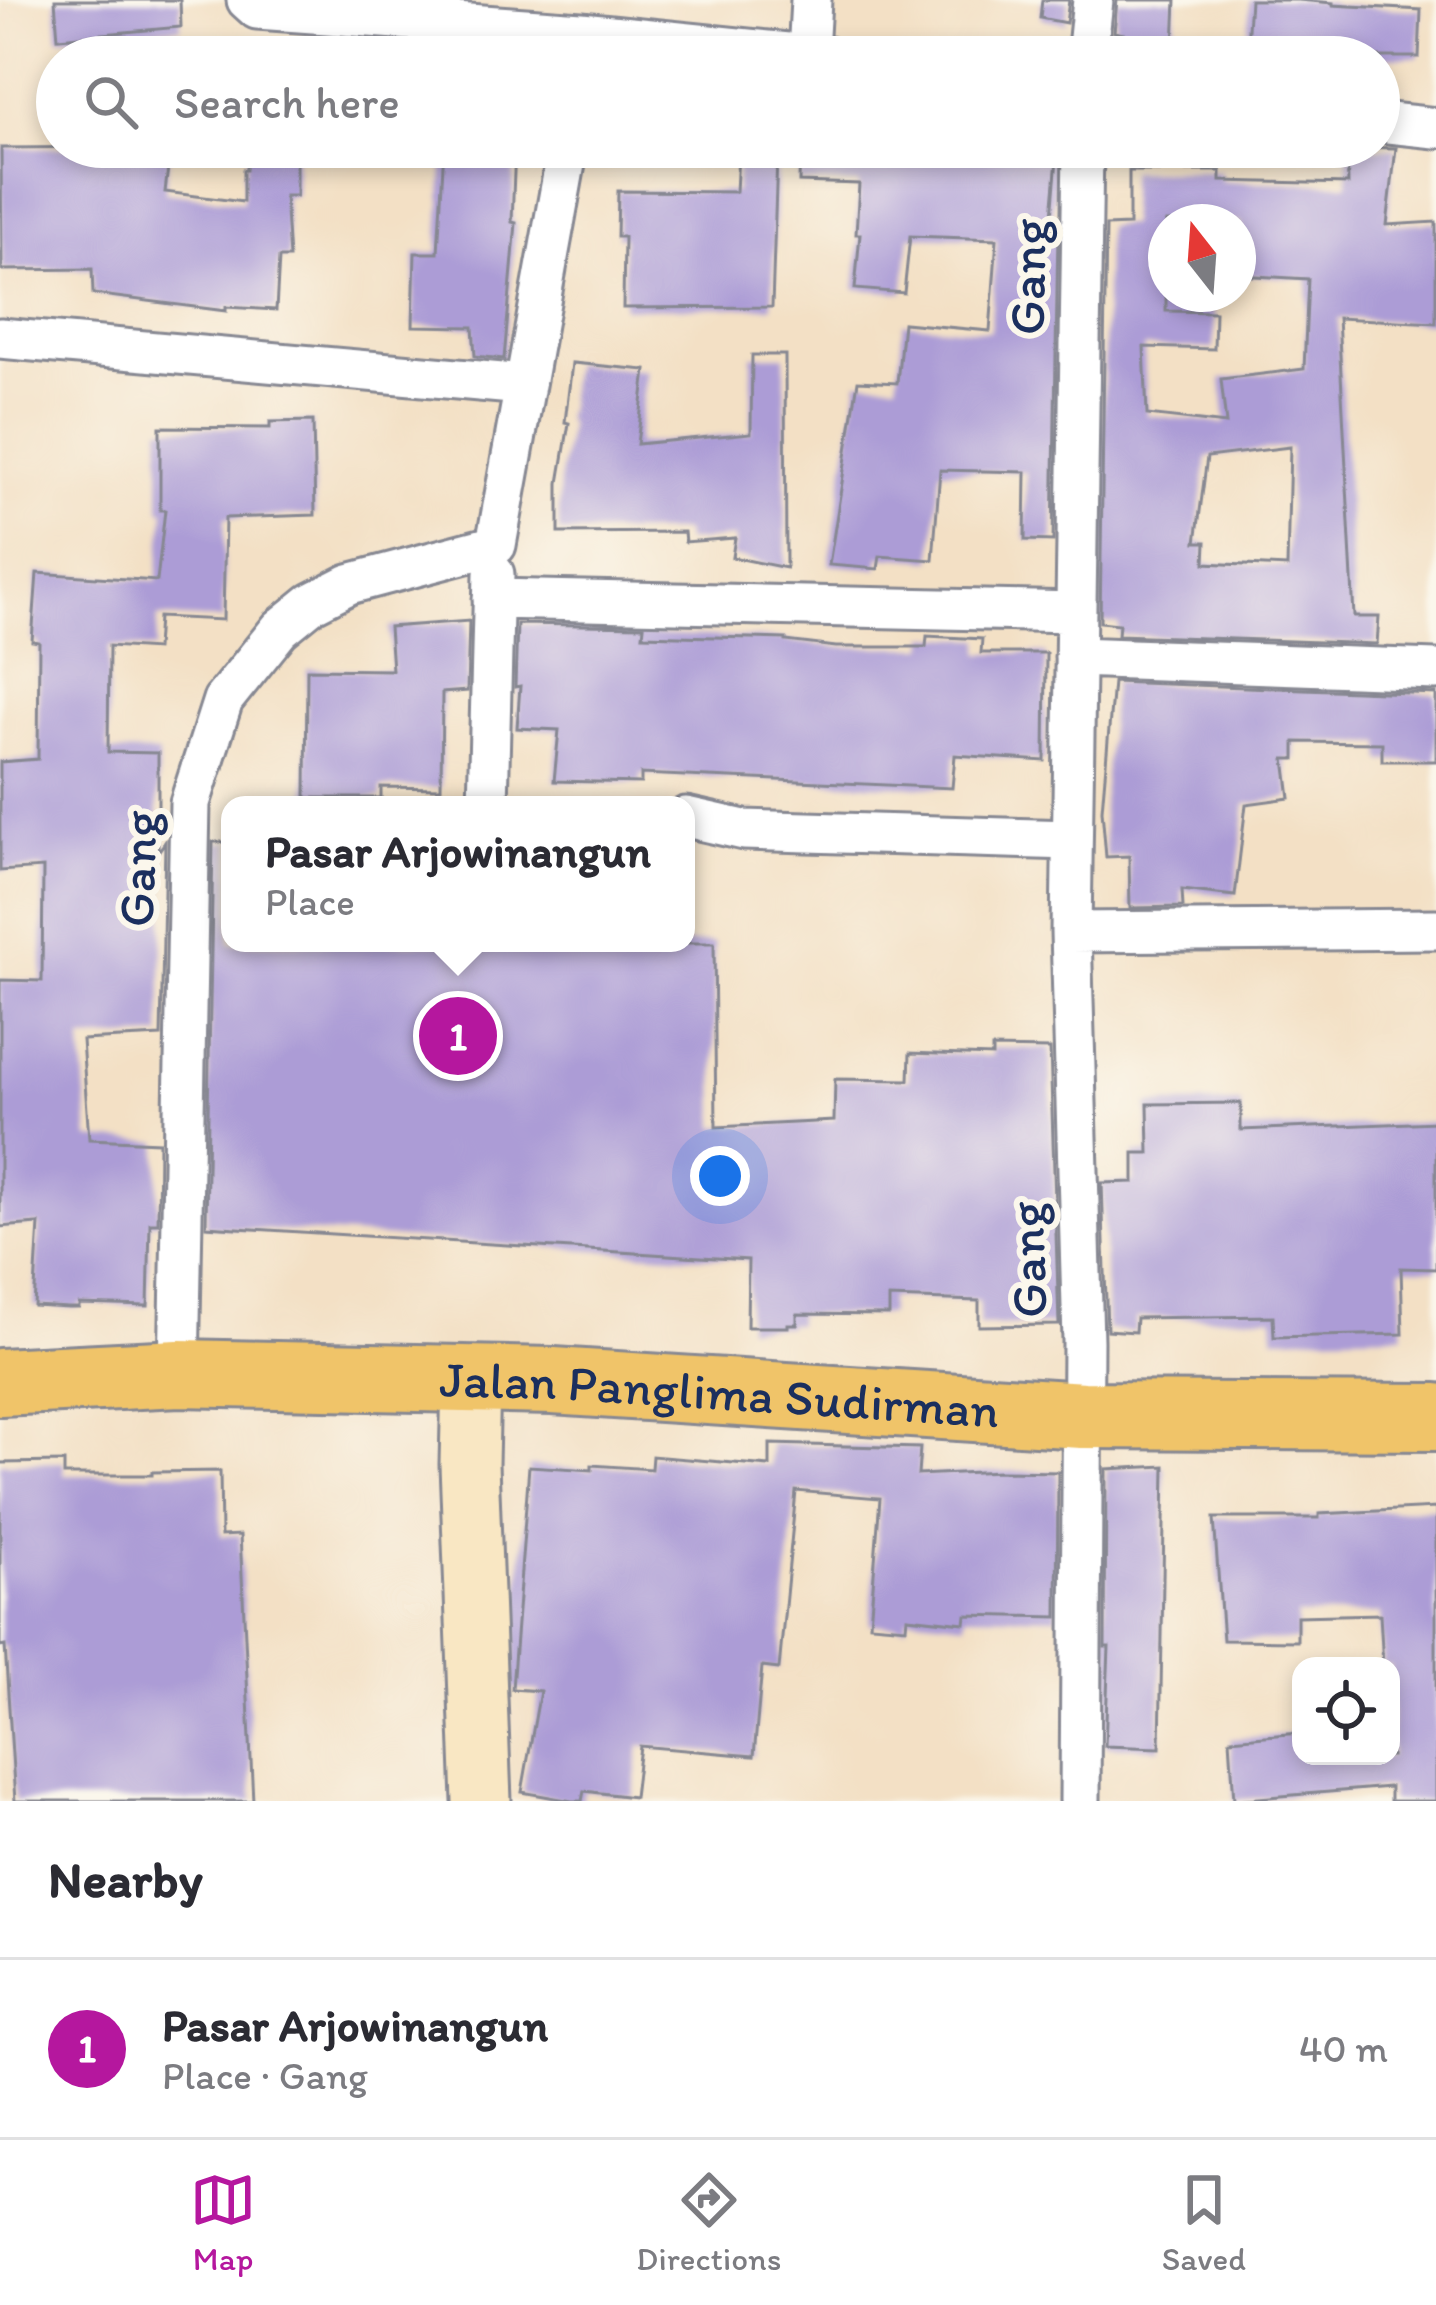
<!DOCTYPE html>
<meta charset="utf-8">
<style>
body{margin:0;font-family:Itim,sans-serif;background:#f2f2f3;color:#2b2b33}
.controls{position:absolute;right:36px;bottom:36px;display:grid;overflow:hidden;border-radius:24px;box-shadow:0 6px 18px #0003}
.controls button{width:108px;height:108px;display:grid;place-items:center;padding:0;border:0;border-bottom:3px solid #e1e1e2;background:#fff;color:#2b2b33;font:60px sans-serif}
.compass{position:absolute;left:1148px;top:204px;width:108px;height:108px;border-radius:50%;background:#fff;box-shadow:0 6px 18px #0003;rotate:343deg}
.you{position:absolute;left:720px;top:1176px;width:42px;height:42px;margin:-30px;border:9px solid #fff;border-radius:50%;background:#1a73e8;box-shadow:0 0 0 18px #1a73e833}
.badge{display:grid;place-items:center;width:78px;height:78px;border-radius:50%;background:#b5179e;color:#fff;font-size:39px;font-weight:700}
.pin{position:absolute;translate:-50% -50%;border:6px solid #fff;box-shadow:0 3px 12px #0006}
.popup{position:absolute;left:221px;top:796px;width:474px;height:156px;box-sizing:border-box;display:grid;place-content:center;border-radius:24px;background:#fff;filter:drop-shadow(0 3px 9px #0005);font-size:39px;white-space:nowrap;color:#7c7c81}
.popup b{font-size:45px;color:#2b2b33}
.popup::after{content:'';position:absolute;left:50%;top:100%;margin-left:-24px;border:24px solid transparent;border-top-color:#fff}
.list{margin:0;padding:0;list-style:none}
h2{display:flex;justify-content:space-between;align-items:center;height:156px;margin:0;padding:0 48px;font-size:51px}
h2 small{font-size:39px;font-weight:400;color:#7c7c81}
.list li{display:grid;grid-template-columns:78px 1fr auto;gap:36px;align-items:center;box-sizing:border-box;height:180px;padding:0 48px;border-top:3px solid #e1e1e2}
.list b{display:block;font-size:45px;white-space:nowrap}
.list p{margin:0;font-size:39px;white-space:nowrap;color:#7c7c81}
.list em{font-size:39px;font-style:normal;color:#7c7c81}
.icon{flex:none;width:66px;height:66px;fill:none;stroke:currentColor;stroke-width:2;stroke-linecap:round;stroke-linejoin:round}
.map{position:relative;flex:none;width:1436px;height:1801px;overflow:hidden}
.search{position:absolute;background:#fff;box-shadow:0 6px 18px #0003;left:36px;right:36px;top:36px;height:132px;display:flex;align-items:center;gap:30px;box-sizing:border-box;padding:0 42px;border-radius:66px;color:#7c7c81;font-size:45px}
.sheet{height:336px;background:#fff}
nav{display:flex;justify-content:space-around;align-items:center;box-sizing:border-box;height:168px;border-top:3px solid #e1e1e2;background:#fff;font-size:33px;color:#7c7c81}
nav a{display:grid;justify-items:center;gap:6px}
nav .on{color:#b5179e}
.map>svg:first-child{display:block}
</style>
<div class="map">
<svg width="1436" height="1801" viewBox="0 0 1436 1801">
<rect width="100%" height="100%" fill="#fbf7ec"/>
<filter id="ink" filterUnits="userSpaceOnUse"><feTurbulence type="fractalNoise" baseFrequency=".00833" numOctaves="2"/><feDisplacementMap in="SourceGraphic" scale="24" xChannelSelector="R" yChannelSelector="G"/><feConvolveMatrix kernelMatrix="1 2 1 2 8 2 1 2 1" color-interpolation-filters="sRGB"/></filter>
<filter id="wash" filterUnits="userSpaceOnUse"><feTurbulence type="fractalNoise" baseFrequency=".004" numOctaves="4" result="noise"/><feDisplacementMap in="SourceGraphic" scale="48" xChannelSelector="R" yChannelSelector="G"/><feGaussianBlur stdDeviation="2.7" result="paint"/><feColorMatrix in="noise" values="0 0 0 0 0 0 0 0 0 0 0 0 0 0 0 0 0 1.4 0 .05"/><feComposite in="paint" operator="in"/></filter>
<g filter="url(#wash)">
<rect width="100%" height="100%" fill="#f3e0c5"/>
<g id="blocks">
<path fill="#ac9cd6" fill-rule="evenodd" d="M55 0H180L181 27 58 38Z
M1042 0H1069L1066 23 1040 18Z
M1117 0H1176L1174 45 1138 43V37L1114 32Z
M1250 0H1298L1333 3V5L1421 10 1419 57H1291L1292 49 1247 45Z
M137 147 170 151 165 192 243 202V170H246L248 147H296V196H285L289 258H279L276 310 226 307V311L93 294 92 269 2 270 1 148Z
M444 147H515L512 222 516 223 504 359 475 356 473 327 413 326 415 253H438Z
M800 147H1058L1051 228H1058L1053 541 1025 540 1026 472 940 470 933 560 880 556 878 569 829 565 858 381 897 383 903 323 990 331 997 239 910 236 904 293 855 289 860 234H856L859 184 799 182Z
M1347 147 1396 148 1387 225 1436 222V323L1338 318 1354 617H1379L1377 644 1118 635 1119 624 1100 622 1106 226 1129 225V171H1221V181L1348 184ZM1166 222H1242L1239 275 1308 279 1304 369 1221 379 1226 424 1147 415 1144 347 1214 349 1215 312 1166 311ZM1290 447 1287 567 1205 563 1206 542H1196L1207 457Z
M738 154 777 155 772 307 623 308 624 237H617L618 191 736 192Z
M752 355H785L786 568 732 557 735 538 685 542 684 532 559 533V483L569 423 565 422 572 363 646 370 637 444 751 433Z
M313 421 315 515 225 518 223 620 158 617 156 649 109 646 108 752 158 753V852L165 842 161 1036 82 1040 89 1139 159 1142 158 1223H150L148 1306 79 1304V1308H69L34 1306 39 1224 0 1227V980L42 981 43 868 0 871V762L38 759 39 642 32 641 37 573 157 581 165 510H160V427L270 428V422Z
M469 621 467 691 442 693 441 788 381 787V798H306L307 669 392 670 389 627Z
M517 624 644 626 643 635 786 639V641L836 647H926L927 636 982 639 981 653H1046L1045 761 955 755 952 788 641 774V783L554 781 559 730 517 728 520 686 515 687Z
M1113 682 1436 694V761H1382V743L1295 742V759H1285L1290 798 1246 804 1235 896 1182 890 1183 907 1130 908 1129 856 1106 857 1102 810Z
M213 842H230V943H714L716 1127 834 1121 835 1079 909 1080 910 1053 992 1056V1048L1050 1049 1059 1325 979 1326V1301L889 1298V1315L797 1314V1324H788V1327H747L748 1260 206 1226Z
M1241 1103V1130L1436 1122V1269L1401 1268 1403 1334 1274 1337 1273 1316 1136 1318 1135 1332 1107 1330 1102 1183 1134 1182V1153H1149L1148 1104Z
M770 1444 920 1448 918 1475 1000 1471 1058 1472 1057 1617 966 1615 965 1623 907 1617 906 1627 870 1624 880 1498 796 1491 779 1669 762 1667 754 1756 640 1746 634 1797 584 1791 582 1801H572L522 1792 540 1691 512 1689 529 1466 592 1470V1465L651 1469 652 1456 770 1466Z
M64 1462V1475H152V1472L220 1471 221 1536 240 1535 253 1801H15L5 1646 0 1647V1463Z
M1165 1466 1160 1748 1105 1746 1109 1647H1105L1106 1469Z
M1436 1508V1801H1390V1787L1234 1800 1230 1739 1301 1733V1756H1391V1666H1383L1380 1614 1297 1616V1641L1223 1640 1214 1518H1319V1514Z"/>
</g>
</g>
<g filter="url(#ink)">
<use href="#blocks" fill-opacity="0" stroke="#878892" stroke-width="3"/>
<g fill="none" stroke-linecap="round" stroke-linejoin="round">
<defs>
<path id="minor" d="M247 0 257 9 581 32
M808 54 811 0
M580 57 581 32 828 57
M1087 57 1093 0
M1379 122 1436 128
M0 338 524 385
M493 599 1076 612
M1075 657 1436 670
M488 805 494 574
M686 817 744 830 1072 840
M1071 932 1436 929
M179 1373 190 803 223 700 280 629 312 603 349 584 496 545 568 147
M1080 1801 1083 1341 1071 932 1083 147"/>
<path id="secondary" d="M471 1379 469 1464 482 1801"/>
<g id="trunk">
<path id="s1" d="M0 1382 179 1373 553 1381 1083 1415 1436 1417"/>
</g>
</defs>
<use href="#minor" stroke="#878892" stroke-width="45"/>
<use href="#secondary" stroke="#878892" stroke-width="63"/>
<use href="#trunk" stroke="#878892" stroke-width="72"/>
<use href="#minor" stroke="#fff" stroke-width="39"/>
<use href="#secondary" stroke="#f9e7c3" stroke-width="57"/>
<use href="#trunk" stroke="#f0c469" stroke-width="66"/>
</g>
</g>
<g text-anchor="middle" stroke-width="12" stroke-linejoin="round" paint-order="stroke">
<g font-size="51" fill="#1b2f5e" stroke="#fbf7ec">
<text transform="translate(1027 277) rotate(-89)" y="18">Gang</text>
<text transform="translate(137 869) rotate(-88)" y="18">Gang</text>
<text transform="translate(1027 1260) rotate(-92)" y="18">Gang</text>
<text dy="18" stroke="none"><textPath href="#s1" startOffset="720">Jalan Panglima Sudirman</textPath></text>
</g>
</g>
</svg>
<div class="controls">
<button><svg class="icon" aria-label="locate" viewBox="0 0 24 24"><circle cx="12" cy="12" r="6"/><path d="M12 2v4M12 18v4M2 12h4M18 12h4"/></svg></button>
</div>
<svg class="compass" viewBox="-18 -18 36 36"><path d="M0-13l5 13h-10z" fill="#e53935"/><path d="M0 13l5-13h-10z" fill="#7c7c81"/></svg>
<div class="you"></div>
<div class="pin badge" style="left:458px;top:1036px">1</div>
<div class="popup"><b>Pasar Arjowinangun</b>Place</div>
<div class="search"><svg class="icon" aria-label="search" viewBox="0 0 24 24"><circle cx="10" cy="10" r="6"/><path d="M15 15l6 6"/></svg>Search here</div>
</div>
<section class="sheet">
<h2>Nearby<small></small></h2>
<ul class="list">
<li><span class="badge">1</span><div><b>Pasar Arjowinangun</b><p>Place · Gang</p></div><em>40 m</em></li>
</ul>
</section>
<nav>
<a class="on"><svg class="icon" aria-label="map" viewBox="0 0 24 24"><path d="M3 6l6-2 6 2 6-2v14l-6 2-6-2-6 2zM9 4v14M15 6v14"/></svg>Map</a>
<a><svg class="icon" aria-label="directions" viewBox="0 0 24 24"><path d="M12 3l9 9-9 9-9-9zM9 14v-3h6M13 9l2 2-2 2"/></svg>Directions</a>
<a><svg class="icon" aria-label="saved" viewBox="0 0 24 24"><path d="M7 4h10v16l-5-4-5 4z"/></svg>Saved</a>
</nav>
